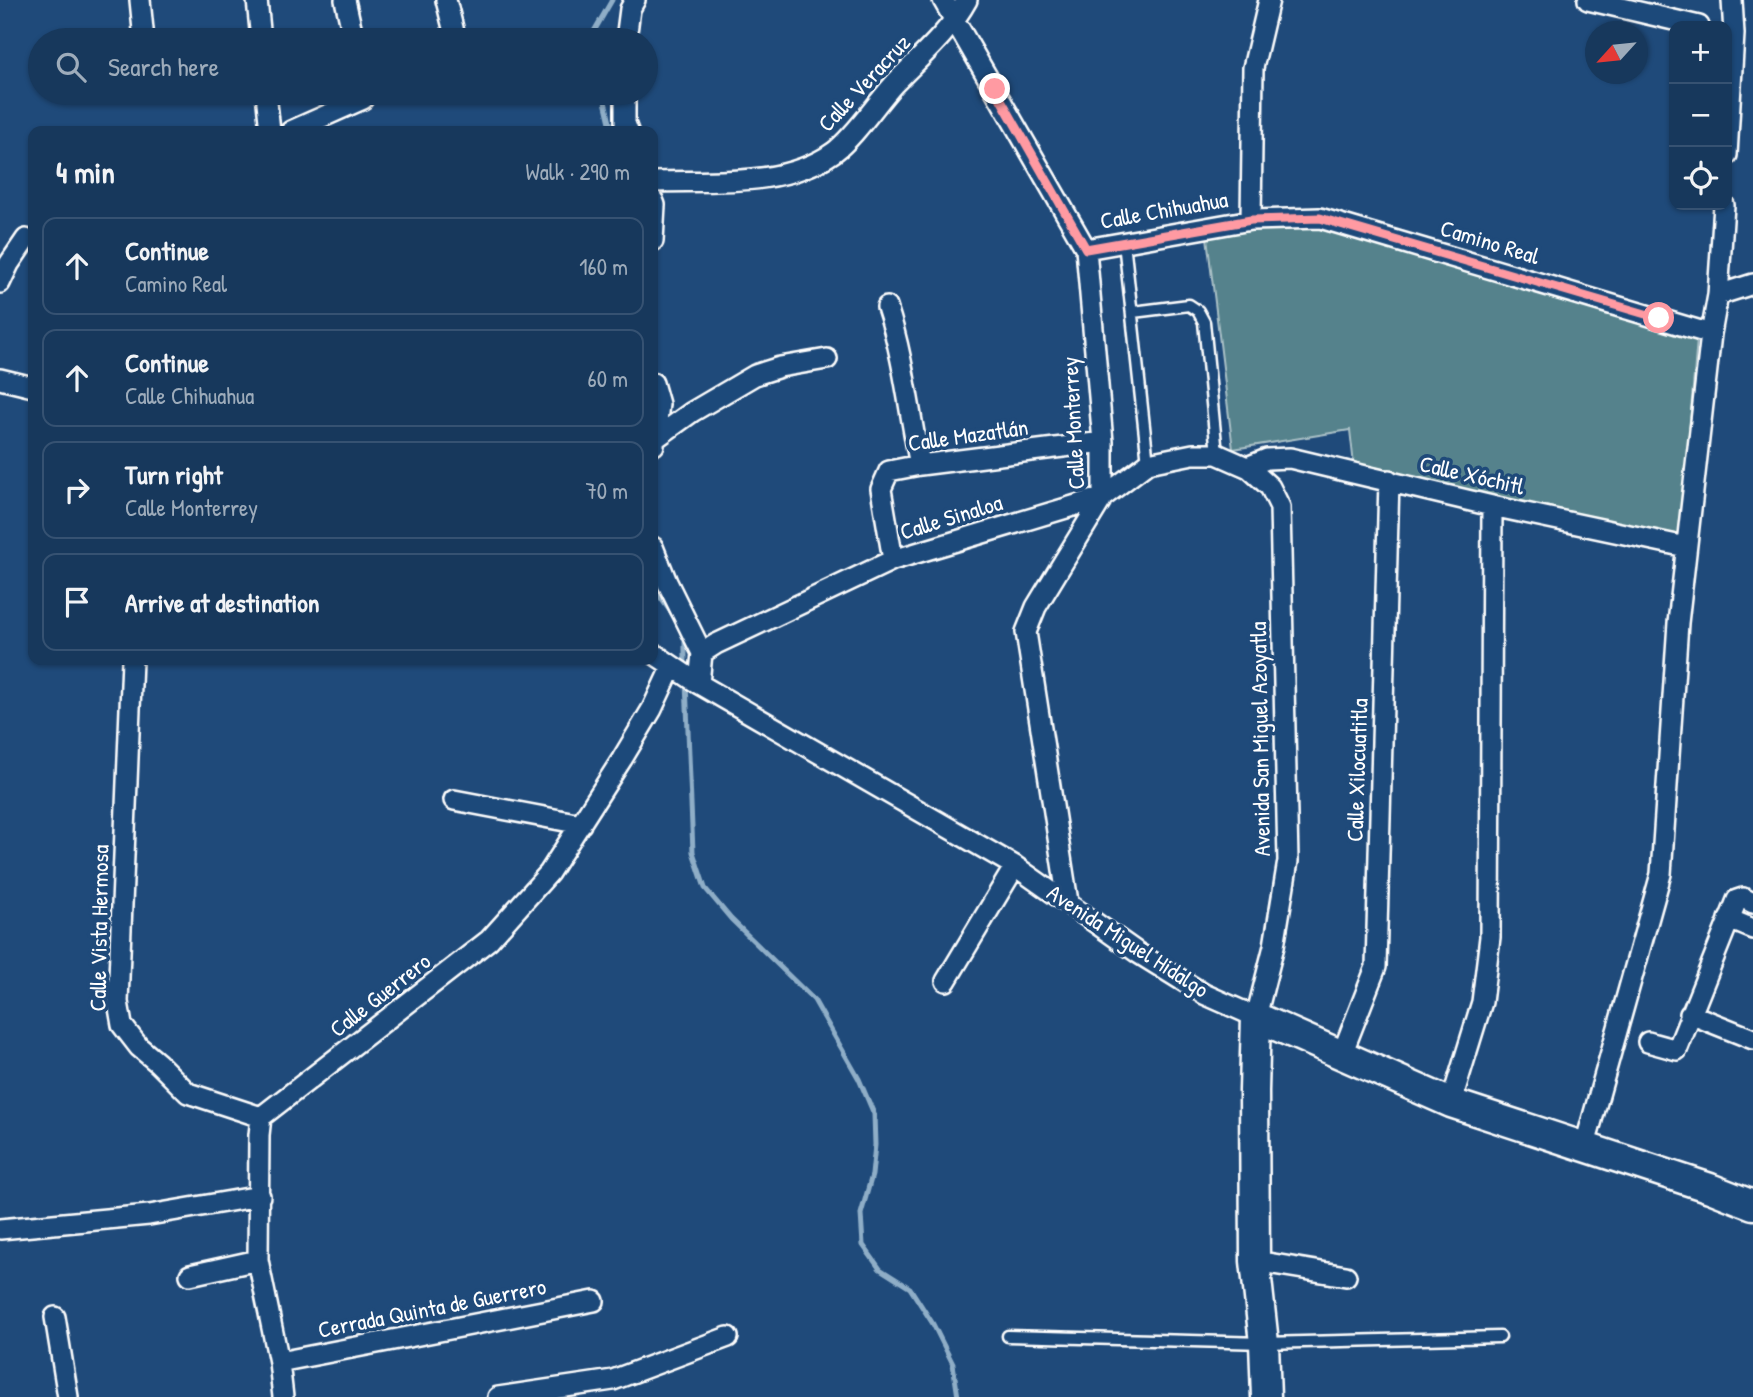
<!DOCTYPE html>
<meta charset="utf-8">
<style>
body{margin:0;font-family:"Patrick Hand",sans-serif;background:#244365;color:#f1f3f6}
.controls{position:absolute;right:21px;top:21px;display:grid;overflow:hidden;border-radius:14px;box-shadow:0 2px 5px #0004}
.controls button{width:63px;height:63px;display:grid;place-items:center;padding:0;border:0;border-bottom:2px solid #365272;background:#17385c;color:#f1f3f6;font:35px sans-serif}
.compass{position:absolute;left:1585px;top:21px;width:63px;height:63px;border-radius:50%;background:#17385c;box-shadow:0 2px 5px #0004;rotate:243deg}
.stop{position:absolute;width:21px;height:21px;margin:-16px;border:5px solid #ff9aa2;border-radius:50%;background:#fff}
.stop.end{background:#ff9aa2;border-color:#fff;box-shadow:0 2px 7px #0008}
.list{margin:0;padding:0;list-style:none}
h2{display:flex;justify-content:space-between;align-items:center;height:91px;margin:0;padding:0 28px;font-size:30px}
h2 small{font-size:23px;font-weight:400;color:#9eacbb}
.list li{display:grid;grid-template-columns:46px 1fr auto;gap:21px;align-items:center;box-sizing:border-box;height:98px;margin:0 14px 14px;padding:0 14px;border:2px solid #365272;border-radius:14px}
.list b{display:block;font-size:26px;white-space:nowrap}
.list p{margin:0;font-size:23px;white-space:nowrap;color:#9eacbb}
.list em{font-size:23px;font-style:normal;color:#9eacbb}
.icon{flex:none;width:38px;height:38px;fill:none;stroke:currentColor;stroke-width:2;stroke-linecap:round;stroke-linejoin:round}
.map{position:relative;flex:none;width:1753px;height:1397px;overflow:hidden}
.search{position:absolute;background:#17385c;box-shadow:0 2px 5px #0004;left:28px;top:28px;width:630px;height:77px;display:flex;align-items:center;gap:18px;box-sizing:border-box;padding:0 24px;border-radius:38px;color:#9eacbb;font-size:26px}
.panel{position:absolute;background:#17385c;box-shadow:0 2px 5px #0004;left:28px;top:126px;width:630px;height:539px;border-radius:14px}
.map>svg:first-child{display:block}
</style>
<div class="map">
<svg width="1753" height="1397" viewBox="0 0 1753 1397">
<rect width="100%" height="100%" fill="#1f4a7a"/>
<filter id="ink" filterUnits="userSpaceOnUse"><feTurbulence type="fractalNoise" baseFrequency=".0143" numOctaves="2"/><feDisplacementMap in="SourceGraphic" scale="14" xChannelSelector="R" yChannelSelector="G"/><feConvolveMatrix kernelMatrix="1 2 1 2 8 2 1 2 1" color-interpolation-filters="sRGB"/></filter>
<g filter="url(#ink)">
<path fill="#54828c" stroke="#aac0c6" stroke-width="2" d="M1326 222 1697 339 1680 543 1354 465 1350 430 1233 449 1206 229Z"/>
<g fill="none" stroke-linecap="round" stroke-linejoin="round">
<path stroke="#8faec7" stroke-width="5" d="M595 40 593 33 612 0
M603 93 612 131
M653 587 675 618
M682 634 685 639V669
M686 682 693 852 705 888 731 919 814 1000 859 1079 874 1114 875 1145 872 1175 861 1214 863 1245 880 1269 910 1288 933 1324 953 1364 958 1397"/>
<defs>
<path id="lane" d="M1124 242 1148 463
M1133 312 1189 305 1198 311 1204 322 1217 454
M1008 1336 1264 1343 1500 1337"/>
<path id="street" d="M140 0 144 40
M257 0 261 40
M345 0 354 40
M446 0 456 40
M943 0 1086 249 1103 442V497L1036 607 1026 632 1068 902
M1588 0 1699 26
M626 40 630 9 635 0
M266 93 270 131
M625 93V123L628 131
M291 131 363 99 366 93
M1727 155 1734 34 1732 0
M653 182C711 180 784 188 834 152 855 136 875 105 894 84 920 57 949 33 967 0
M653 200 655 205 653 241
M1251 220 1253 68 1269 0
M1086 249 1251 220 1320 218 1711 334
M0 283 9 264 26 239
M1718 295 1753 284
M887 307C904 358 909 412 920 465
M0 379 33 387
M653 383 659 404 654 445
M656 438 692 412 755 375 780 367 827 359
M1247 467 1267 459 1290 458 1492 506 1686 547
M653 547 667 582 702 653
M893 560 881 489 889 471 920 465 1103 442
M653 653 699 684 1015 866 1138 953 1204 994 1256 1017 1274 946 1288 861 1280 507 1270 487 1249 468 1217 454H1193L1148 463 1103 497 893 560 716 644 702 653 699 684
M132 660 118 1002 122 1025 139 1047 158 1063 188 1093 261 1117
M454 800 581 824
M1729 919 1753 929
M946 981 1015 866
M1690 1014 1753 1039
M1648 1042 1677 1050 1737 900 1743 898 1753 903
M1342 1054 1376 967 1389 480
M1451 1103 1482 1002 1490 937 1492 506
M1585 1145 1661 874 1678 623 1711 334 1718 295 1724 205
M0 1229 149 1215 260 1196
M1255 1261 1346 1276
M190 1275 258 1260
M55 1317 68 1397
M279 1362 594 1301
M283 1397 279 1362 258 1260 259 1135 261 1117 489 940 549 873 622 759 652 709 672 666
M498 1397 613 1380 728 1337"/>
<path id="secondary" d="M1266 1397 1264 1343 1255 1261 1254 1091 1256 1017 1451 1103 1710 1188 1753 1205"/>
</defs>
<use href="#lane" stroke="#fff" stroke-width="15"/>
<use href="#street" stroke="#fff" stroke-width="24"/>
<use href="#secondary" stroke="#fff" stroke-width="33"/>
<use href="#lane" stroke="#1f4a7a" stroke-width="10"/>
<use href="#street" stroke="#1f4a7a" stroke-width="19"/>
<use href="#secondary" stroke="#1f4a7a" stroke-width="28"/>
</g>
</g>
<g fill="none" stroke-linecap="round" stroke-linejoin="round" filter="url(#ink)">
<path stroke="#ff9aa2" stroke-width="9" d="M995 89 1086 249 1251 220 1320 218 1659 318"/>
</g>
<g text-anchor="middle" stroke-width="7" stroke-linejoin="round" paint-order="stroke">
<g font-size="23" fill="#fff" stroke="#1f4a7a">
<text transform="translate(864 83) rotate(-47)" y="8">Calle Veracruz</text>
<text transform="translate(1164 210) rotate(-10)" y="8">Calle Chihuahua</text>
<text transform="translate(1490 242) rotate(17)" y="8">Camino Real</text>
<text transform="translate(1073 423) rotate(-93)" y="8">Calle Monterrey</text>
<text transform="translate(968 435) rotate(-8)" y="8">Calle Mazatlán</text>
<text transform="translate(1472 475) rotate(13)" y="8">Calle Xóchitl</text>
<text transform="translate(951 517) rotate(-17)" y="8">Calle Sinaloa</text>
<text transform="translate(1260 739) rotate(-91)" y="8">Avenida San Miguel Azoyatla</text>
<text transform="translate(1357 770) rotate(-88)" y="8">Calle Xilocuatitla</text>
<text transform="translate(99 928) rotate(-89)" y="8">Calle Vista Hermosa</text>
<text transform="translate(1128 941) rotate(33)" y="8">Avenida Miguel Hidalgo</text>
<text transform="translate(380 995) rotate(-38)" y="8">Calle Guerrero</text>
<text transform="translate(432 1308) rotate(-11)" y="8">Cerrada Quinta de Guerrero</text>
</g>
</g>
</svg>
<div class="controls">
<button>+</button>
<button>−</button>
<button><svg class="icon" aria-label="locate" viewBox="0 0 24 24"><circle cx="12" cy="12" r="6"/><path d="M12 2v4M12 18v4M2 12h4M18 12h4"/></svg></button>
</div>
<svg class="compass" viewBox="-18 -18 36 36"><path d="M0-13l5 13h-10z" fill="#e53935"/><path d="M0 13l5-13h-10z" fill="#9eacbb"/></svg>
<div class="stop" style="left:1659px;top:318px"></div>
<div class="stop end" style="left:995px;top:89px"></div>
<div class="search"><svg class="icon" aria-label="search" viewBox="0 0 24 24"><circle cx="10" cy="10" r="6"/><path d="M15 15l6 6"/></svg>Search here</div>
<section class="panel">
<h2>4 min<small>Walk · 290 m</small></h2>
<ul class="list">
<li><svg class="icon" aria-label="ahead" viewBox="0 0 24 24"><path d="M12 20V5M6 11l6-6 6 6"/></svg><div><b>Continue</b><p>Camino Real</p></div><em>160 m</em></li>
<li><svg class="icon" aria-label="ahead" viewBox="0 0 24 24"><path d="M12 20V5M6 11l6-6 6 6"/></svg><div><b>Continue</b><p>Calle Chihuahua</p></div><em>60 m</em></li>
<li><svg class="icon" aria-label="right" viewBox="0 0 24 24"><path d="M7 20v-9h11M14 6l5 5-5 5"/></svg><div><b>Turn right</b><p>Calle Monterrey</p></div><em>70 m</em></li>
<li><svg class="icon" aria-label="arrive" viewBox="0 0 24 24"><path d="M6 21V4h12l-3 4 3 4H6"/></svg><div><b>Arrive at destination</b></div></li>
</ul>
</section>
</div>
